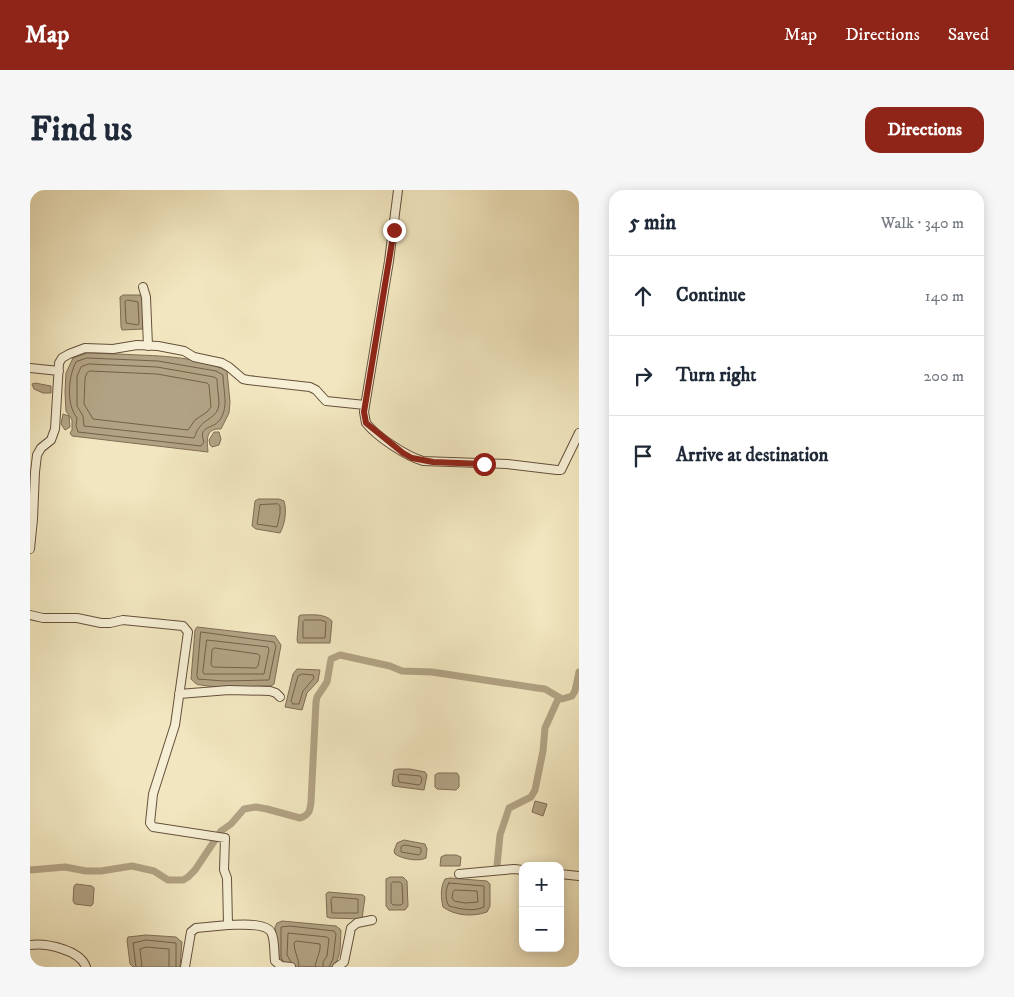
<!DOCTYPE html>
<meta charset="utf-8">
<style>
body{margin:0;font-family:"IM FELL DW Pica",serif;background:#f6f6f7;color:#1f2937}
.controls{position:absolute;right:15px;bottom:15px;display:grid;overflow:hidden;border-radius:10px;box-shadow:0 2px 12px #0003}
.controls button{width:45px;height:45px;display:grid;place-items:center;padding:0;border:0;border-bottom:1px solid #e0e1e3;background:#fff;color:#1f2937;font:25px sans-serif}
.stop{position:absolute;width:15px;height:15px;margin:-11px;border:4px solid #8f2418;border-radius:50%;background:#fff}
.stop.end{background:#8f2418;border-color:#fff;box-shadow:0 1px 5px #0008}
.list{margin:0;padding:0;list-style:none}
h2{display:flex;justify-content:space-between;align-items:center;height:65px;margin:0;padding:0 20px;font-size:21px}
h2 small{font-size:16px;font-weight:400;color:#747a83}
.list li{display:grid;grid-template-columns:32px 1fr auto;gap:15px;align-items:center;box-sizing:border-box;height:80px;padding:0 20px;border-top:1px solid #e0e1e3}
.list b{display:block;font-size:19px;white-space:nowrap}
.list em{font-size:16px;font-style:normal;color:#747a83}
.icon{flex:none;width:28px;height:28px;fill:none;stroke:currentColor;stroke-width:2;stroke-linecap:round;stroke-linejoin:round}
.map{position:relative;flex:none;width:549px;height:777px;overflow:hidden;border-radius:15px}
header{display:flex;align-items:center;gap:30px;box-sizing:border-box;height:70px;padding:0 25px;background:#8f2418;color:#fff}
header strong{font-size:24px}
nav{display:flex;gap:28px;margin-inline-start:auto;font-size:18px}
.intro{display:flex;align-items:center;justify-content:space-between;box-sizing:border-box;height:120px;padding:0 30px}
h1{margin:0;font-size:35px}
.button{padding:12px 22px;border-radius:15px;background:#8f2418;color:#fff;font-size:18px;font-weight:700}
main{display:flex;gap:30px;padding:0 30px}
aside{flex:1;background:#fff;border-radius:15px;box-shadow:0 2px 12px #0003}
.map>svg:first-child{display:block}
</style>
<header>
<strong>Map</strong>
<nav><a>Map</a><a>Directions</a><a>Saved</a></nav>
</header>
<div class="intro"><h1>Find us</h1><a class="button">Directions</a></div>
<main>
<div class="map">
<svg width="549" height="777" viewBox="0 0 549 777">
<rect width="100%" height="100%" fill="#f1e6bf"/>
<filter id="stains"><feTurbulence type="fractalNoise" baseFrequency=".004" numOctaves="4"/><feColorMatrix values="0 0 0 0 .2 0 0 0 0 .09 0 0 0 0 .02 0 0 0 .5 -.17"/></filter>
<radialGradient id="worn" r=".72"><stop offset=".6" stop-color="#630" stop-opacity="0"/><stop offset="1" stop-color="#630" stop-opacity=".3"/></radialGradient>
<path fill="#b1a283" stroke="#806d55" d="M93 105H110L113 108V139L92 140 91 137 90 107Z
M57 163C67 163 77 164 88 164 124 166 164 165 197 181L200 212 199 223 191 239C175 238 177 250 178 262L42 246 40 243 42 240V230L36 221 35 202 36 183 43 168Z
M5 193 21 196V203H13L4 199 2 194Z
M33 224 39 226 40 237 35 240 31 234Z
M184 242H189L191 249 189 255 182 257 180 255 179 250Z
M228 309H249L254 311C257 321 255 334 250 343L226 339 222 336 225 311Z
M271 425C282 425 294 423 302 431L300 453H268L267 450 269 426Z
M167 437 245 446 251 455 244 494 241 496C218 496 193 499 171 495 166 495 164 492 161 489L165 440Z
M267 479 290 480 288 491 277 503 272 520 255 517 263 484Z
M368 579H380L395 582 397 585 394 600 363 596 362 594 364 580Z
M408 583H427L429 586V597L426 600 407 599 405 597V585Z
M505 611 517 614 513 626 502 622Z
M374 650 395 654 397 659 396 668C389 672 372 669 365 664L364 661 367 653Z
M415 665H426L431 667 430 676H410L411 667Z
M360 687H373L377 691 378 716 375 720H359L356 716V689Z
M420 688 457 691 460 694V716L457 722C443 727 425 726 413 717 411 708 410 698 415 689Z
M46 694 62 696 64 698 63 714 61 716 45 714 43 711 44 696Z
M298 702 333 705 335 707 332 729 300 728 297 727 296 704Z
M252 731 306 736 310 739 311 741C310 753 312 771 301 777L258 776 247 773 245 737 247 733Z
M116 745 146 747 152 752 150 777H103L100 774 97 750 98 747Z"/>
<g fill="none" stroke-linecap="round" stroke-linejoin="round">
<path stroke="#746049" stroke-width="1" d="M98 110 108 112 109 133 108 135 96 133 95 112Z
M57 168 128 171 186 181 193 185C193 201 200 219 188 232 181 239 168 236 174 252L171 256 48 242 46 235 47 228C36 214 38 187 46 172Z
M59 174 127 177 184 187 187 189C187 198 189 206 189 214 188 228 175 228 169 238 166 241 166 245 164 248L54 236 53 226 47 216V186L51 177Z
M60 181 127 184 177 193 179 195 181 217 177 222 165 230 158 240 63 229 54 214 55 188 57 183Z
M248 314 250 316V324L247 337 227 334 230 315Z
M275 430H291L296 432 295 448H273V432Z
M171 442 244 452 246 456 239 490 194 491 168 489 167 486Z
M177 450 238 457 239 460 234 484H174L173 482Z
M185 458 228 464 230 466 228 476 226 478 183 477 181 475 182 460Z
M273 484 283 485 284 488 273 501 269 514H263L261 511 268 486Z
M370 584 390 586 392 588 391 593 389 595 369 592 368 586Z
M375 655 391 658V663L389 665 371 662V657Z
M363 692H370L372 694 373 713 371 715H363L361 713V694Z
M419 693 454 696V717C443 722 430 719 419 716 415 710 415 699 419 693Z
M425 700 447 701 448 712 435 713 424 711 422 708 423 702Z
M303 707 328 709V723H302L301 710Z
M253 771 251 767V737L260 736 304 741 306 744 303 769 299 777
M261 772 257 765 258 743 297 747 299 749 297 766 293 772V777
M106 777 103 753 116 750 146 753V777
M112 777 110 759 116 757 139 759V777
M269 777C269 768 264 762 264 753L266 751 290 754C291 762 286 769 285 777"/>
<path stroke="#b1a283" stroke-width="7" d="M467 676 470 645 479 618 501 607 505 600 513 561 515 538 529 507
M0 680 35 677 56 681H71L102 676 124 681 138 690H153L158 687 165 680 191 641 201 634 214 619 226 617 237 619 270 628C279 625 280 621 281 612L286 512 287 507 297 492 301 469 310 465 360 476 372 481 402 482 507 498 515 499 532 509 542 506 545 501 549 482"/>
<defs>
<path id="minor" d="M368 0 359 71 334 222 336 233C347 247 376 266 393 271L477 274 527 280H531L549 243
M113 97 116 107 118 156
M0 178 29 181
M0 359 3 329 5 282 7 265 11 258 21 250 25 239 29 173 32 168 39 164 55 158 83 159 107 155 128 156 154 161 164 167 192 173 199 177 213 189 218 190 280 197 286 200 296 211 335 215
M0 425 13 428H47L71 433H80L93 430 153 436 158 442 145 535 123 604 120 633 123 637 195 648 194 680 197 688 198 735 166 738 161 742 155 777
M149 504 199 500 240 501 246 503 250 507
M429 684 484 679 493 680
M530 684 549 686
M198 735C208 735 235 732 241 742 245 749 244 763 245 771L251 776 261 777
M0 755C17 753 50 760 56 777
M307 777 314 772 321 738 327 733 342 730"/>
</defs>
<use href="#minor" stroke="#65503b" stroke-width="10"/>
<use href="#minor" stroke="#f6efd5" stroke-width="8"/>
</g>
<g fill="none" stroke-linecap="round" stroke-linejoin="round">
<path stroke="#8f2418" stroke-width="6" d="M364 40 334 222 336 233 373 263 382 268 403 272 454 274"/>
</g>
<rect width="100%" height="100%" filter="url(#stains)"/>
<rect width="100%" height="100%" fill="url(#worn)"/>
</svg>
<div class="controls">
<button>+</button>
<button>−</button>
</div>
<div class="stop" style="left:454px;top:274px"></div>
<div class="stop end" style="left:364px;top:40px"></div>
</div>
<aside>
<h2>5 min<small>Walk · 340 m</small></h2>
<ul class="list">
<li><svg class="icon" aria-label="ahead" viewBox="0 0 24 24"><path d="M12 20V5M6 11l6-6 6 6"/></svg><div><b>Continue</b></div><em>140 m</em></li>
<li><svg class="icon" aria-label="right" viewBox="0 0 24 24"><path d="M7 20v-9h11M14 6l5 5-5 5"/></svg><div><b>Turn right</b></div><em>200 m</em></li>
<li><svg class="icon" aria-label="arrive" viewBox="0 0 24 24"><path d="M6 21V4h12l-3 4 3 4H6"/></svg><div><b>Arrive at destination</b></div></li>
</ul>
</aside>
</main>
